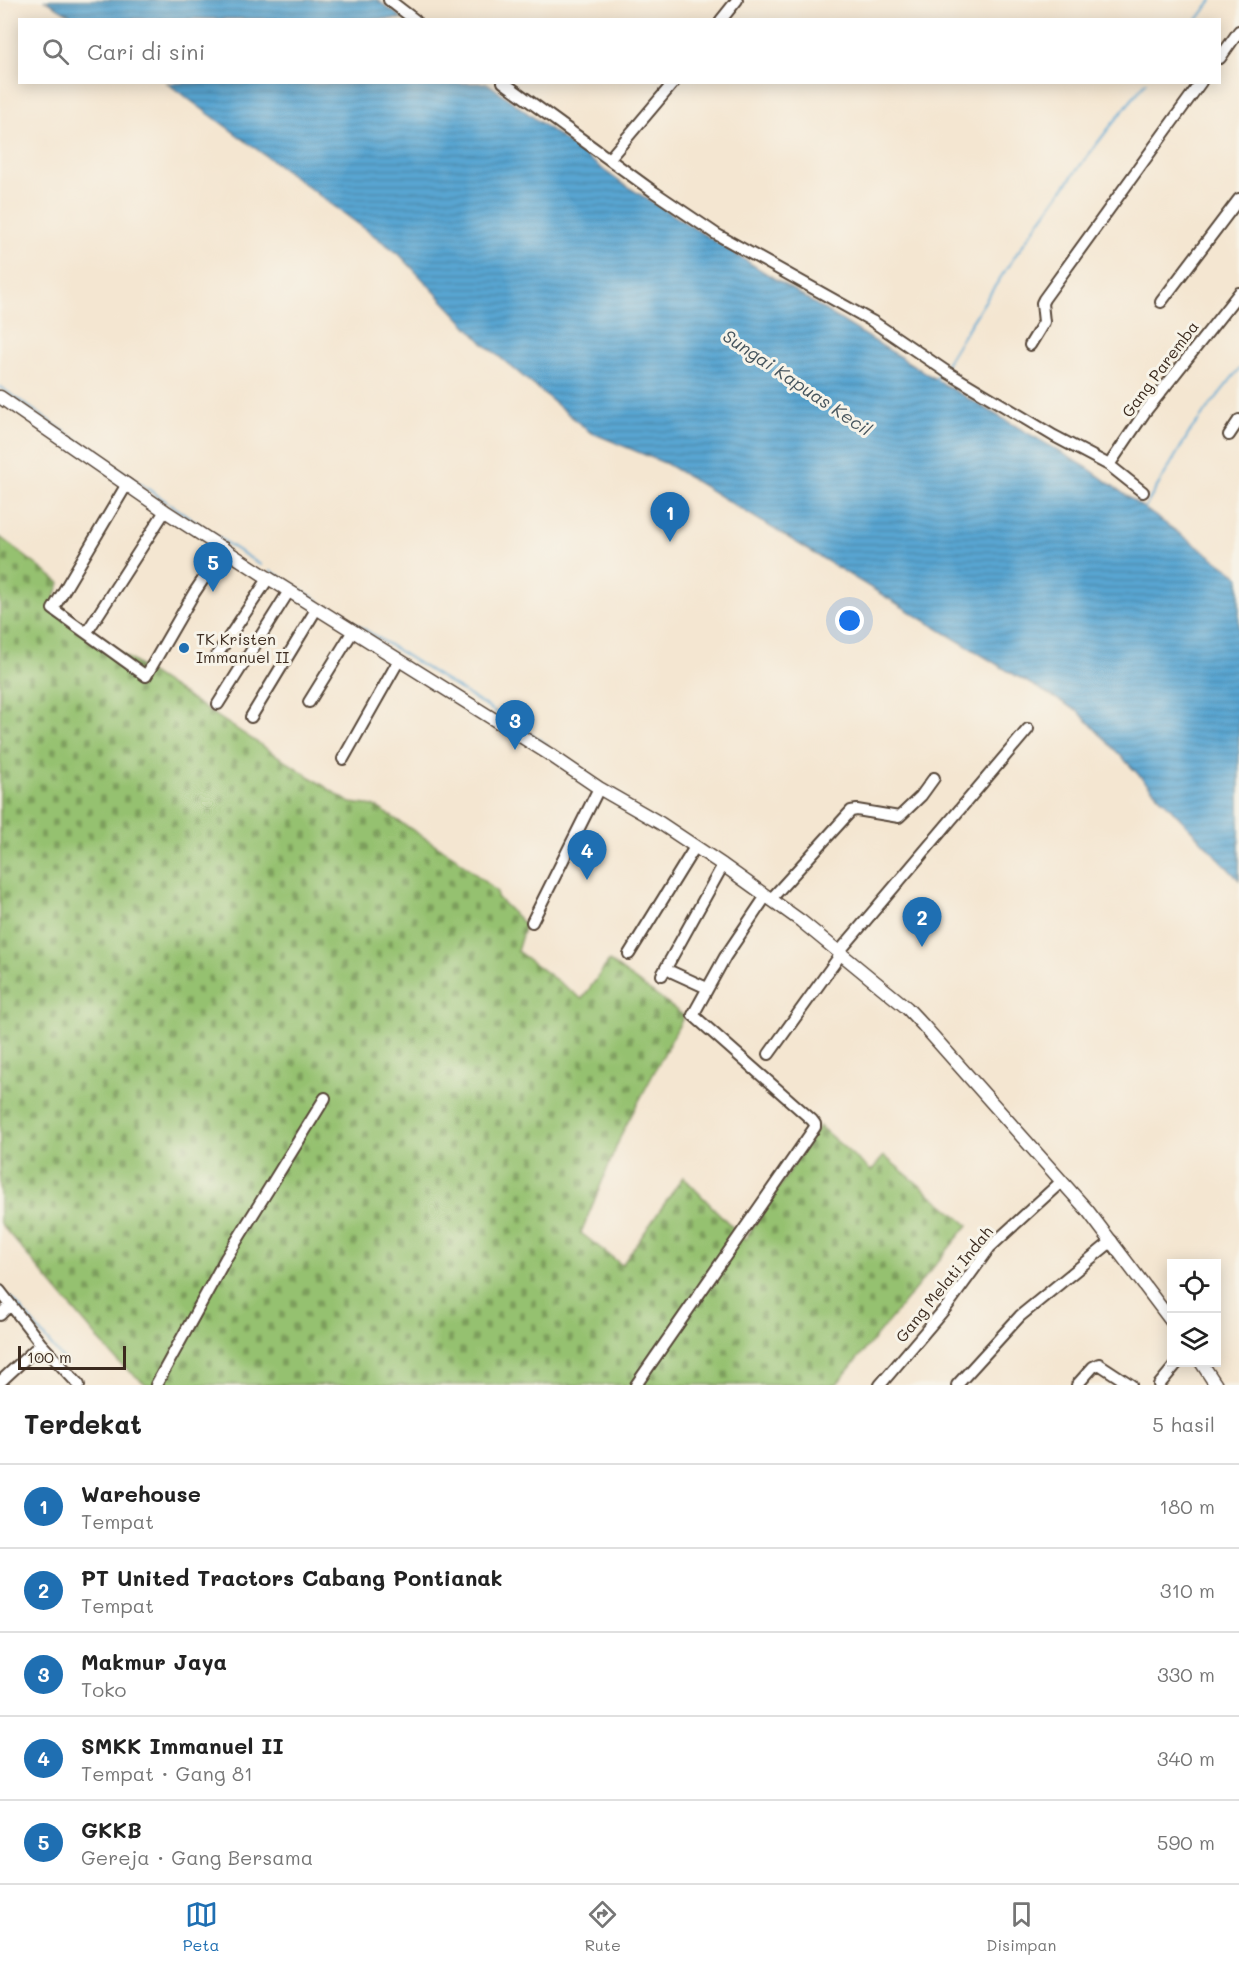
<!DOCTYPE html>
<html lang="id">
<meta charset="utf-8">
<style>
body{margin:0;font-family:Mali,sans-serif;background:#f2f2f2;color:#222}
.controls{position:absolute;right:18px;bottom:18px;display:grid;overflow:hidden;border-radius:0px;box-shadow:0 3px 15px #0003}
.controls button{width:54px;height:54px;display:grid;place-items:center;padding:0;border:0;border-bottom:2px solid #e0e0e0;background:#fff;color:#222;font:30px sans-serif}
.scale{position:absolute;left:18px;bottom:15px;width:108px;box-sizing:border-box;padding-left:6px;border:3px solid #3b2a1e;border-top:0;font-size:16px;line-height:21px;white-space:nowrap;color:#3b2a1e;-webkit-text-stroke:4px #f7f3e8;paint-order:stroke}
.you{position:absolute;left:850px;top:621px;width:21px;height:21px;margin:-15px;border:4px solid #fff;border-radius:50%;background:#1a73e8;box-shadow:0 0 0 9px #1a73e833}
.badge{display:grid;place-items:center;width:39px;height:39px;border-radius:50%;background:#1f6fb2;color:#fff;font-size:20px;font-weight:700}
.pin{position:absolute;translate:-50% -50px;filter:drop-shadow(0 2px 3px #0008)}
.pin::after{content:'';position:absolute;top:32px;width:21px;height:18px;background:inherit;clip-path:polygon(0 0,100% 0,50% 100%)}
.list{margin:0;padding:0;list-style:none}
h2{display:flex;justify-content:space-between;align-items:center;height:78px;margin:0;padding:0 24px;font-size:26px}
h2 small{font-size:20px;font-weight:400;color:#767676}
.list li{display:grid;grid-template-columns:39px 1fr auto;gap:18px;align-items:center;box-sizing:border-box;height:84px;padding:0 24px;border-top:2px solid #e0e0e0}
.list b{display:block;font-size:22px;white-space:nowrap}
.list p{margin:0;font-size:20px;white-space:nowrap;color:#767676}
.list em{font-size:20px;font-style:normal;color:#767676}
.icon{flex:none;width:33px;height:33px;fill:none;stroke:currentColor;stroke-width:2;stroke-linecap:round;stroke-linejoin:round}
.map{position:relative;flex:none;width:1239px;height:1385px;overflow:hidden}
.search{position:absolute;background:#fff;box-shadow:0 3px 15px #0003;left:18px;right:18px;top:18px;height:66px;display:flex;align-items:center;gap:15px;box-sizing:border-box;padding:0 21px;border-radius:0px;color:#767676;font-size:22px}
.sheet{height:498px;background:#fff}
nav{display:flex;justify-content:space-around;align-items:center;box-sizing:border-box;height:84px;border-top:2px solid #e0e0e0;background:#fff;font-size:16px;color:#767676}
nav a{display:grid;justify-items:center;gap:3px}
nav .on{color:#1f6fb2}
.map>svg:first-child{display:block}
</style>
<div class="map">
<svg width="1239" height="1385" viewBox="0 0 1239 1385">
<defs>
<pattern id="cemetery-stones" width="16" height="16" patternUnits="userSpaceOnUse" patternTransform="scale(1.5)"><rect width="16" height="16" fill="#95c16f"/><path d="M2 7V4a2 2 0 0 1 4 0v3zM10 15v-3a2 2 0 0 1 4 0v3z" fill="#7b9d5b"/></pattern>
<pattern id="water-rules" width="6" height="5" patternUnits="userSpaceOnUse" patternTransform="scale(1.5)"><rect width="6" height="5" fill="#59a5d1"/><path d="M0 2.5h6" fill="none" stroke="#4b87a9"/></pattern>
</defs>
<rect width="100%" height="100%" fill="#f7f3e8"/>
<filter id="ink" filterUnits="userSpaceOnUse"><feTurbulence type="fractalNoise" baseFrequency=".0167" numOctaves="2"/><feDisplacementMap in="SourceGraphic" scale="12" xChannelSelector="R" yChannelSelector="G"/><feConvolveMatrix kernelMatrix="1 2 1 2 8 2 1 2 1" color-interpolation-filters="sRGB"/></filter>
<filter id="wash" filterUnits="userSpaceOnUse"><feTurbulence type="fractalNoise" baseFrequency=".008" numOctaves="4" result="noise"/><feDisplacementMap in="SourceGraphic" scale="24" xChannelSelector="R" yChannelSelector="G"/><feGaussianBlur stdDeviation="1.35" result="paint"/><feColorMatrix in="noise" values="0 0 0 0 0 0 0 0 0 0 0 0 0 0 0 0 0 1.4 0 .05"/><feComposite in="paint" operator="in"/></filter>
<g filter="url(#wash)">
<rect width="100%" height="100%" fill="#f4e6d1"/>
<path fill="url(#cemetery-stones)" stroke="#687646" stroke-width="1.5" d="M0 537 60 583 51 608 350 803 375 806 455 857 497 892V897L525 925 517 951 582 999 609 961 684 1016 622 1133 581 1233 622 1265 683 1177 745 1240 819 1126 871 1171 884 1156 968 1225 836 1385H147L118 1362 0 1223Z"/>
<path fill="url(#water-rules)" stroke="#4a6878" stroke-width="1.5" d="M45 0H377L403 19H77Z
M167 83H487L620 182 935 379 1086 467 1236 574 1239 577V880L1078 711 1008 671 667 464 590 432 484 344 399 254Z"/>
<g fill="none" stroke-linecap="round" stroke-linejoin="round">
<path stroke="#59a5d1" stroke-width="2" d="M1197 20 1212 0
M946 364C1005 265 1072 172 1146 82
M935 381 939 374
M0 387 228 544 261 565
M1144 509 1191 430 1239 369
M271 571 319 601
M329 607 548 745
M9 1295 67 1364"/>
</g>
</g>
<g filter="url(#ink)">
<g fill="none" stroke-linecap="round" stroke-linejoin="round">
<defs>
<path id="minor" d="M389 0 415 20
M721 20 737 0
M1220 58 1239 31
M503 82 654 192 716 234 872 321 947 372 1054 436 1109 465 1143 492
M609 159 674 82
M1161 302 1239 199
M1030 345 1044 322 1042 303 1044 299 1201 82
M1229 435 1239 420
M1109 465 1145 412 1239 293
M127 484 53 609 146 676 194 593 224 548
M87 632 165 511
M217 655 268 579
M309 702 353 631
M218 704 289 591
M251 717 317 608
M343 759 399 660
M771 899 851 811 857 810 899 817 921 796 934 778
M532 922 599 788
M839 952 1028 729
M629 954 695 847
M672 972 707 988
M662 975 723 865
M769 1054 841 954
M0 1291 41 1344 79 1385
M0 1315 10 1305
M0 1382 41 1344
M156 1385 226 1258 325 1098
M636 1385 815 1127V1124L812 1120 693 1015 725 957 766 896
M880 1385 948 1305 990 1247 1062 1181
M957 1385 1020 1316 1112 1241
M1077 1385 1093 1367 1099 1364 1131 1385
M1159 1385 1178 1362"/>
<path id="major" d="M0 397 165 511 262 574 549 754 599 788 660 823 723 865 801 921 907 1008 923 1025 1088 1211 1172 1322
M1201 1362 1216 1385"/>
</defs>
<use href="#minor" stroke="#574639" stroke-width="14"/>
<use href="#major" stroke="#574639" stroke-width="15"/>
<use href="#minor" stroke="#fff" stroke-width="10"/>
<use href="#major" stroke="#fff" stroke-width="12"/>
</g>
</g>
<circle fill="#1f6fb2" stroke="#f7f3e8" stroke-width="2" cx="184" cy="648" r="6"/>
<g text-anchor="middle" stroke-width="6" stroke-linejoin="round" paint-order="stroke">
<g font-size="16" fill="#3b2a1e" stroke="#f7f3e8">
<text transform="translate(1160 369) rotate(-53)" y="6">Gang Paremba</text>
<text transform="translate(944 1284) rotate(-51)" y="6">Gang Melati Indah</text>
</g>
<g font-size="16" fill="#3b2a1e" stroke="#f7f3e8" text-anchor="start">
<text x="196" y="645">TK Kristen<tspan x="196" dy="18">Immanuel II</tspan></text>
</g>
<g font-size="18" font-style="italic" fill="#46555d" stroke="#f7f3e8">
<text transform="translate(797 383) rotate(34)" y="6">Sungai Kapuas Kecil</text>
</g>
</g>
</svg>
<div class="controls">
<button><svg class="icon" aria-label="locate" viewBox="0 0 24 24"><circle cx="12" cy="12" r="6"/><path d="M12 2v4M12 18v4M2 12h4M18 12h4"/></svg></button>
<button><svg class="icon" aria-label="layers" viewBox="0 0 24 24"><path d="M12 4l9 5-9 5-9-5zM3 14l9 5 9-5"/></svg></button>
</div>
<div class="scale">100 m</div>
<div class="you"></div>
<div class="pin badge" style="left:670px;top:542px">1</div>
<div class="pin badge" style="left:922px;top:947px">2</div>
<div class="pin badge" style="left:515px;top:750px">3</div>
<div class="pin badge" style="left:587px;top:880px">4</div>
<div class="pin badge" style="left:213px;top:592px">5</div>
<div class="search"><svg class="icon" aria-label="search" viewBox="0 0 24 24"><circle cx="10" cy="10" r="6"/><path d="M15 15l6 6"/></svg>Cari di sini</div>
</div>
<section class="sheet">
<h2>Terdekat<small>5 hasil</small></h2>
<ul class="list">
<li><span class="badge">1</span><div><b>Warehouse</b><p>Tempat</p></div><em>180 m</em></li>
<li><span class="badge">2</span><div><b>PT United Tractors Cabang Pontianak</b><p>Tempat</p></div><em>310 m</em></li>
<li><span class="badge">3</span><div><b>Makmur Jaya</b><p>Toko</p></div><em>330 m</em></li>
<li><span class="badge">4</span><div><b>SMKK Immanuel II</b><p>Tempat · Gang 81</p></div><em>340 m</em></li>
<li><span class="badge">5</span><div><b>GKKB</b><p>Gereja · Gang Bersama</p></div><em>590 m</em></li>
</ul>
</section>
<nav>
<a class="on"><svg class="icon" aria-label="map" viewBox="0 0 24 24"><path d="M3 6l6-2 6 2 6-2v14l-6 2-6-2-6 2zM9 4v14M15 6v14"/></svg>Peta</a>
<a><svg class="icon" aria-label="directions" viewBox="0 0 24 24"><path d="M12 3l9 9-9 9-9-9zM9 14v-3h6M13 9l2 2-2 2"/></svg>Rute</a>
<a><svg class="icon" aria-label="saved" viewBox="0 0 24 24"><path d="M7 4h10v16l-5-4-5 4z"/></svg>Disimpan</a>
</nav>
